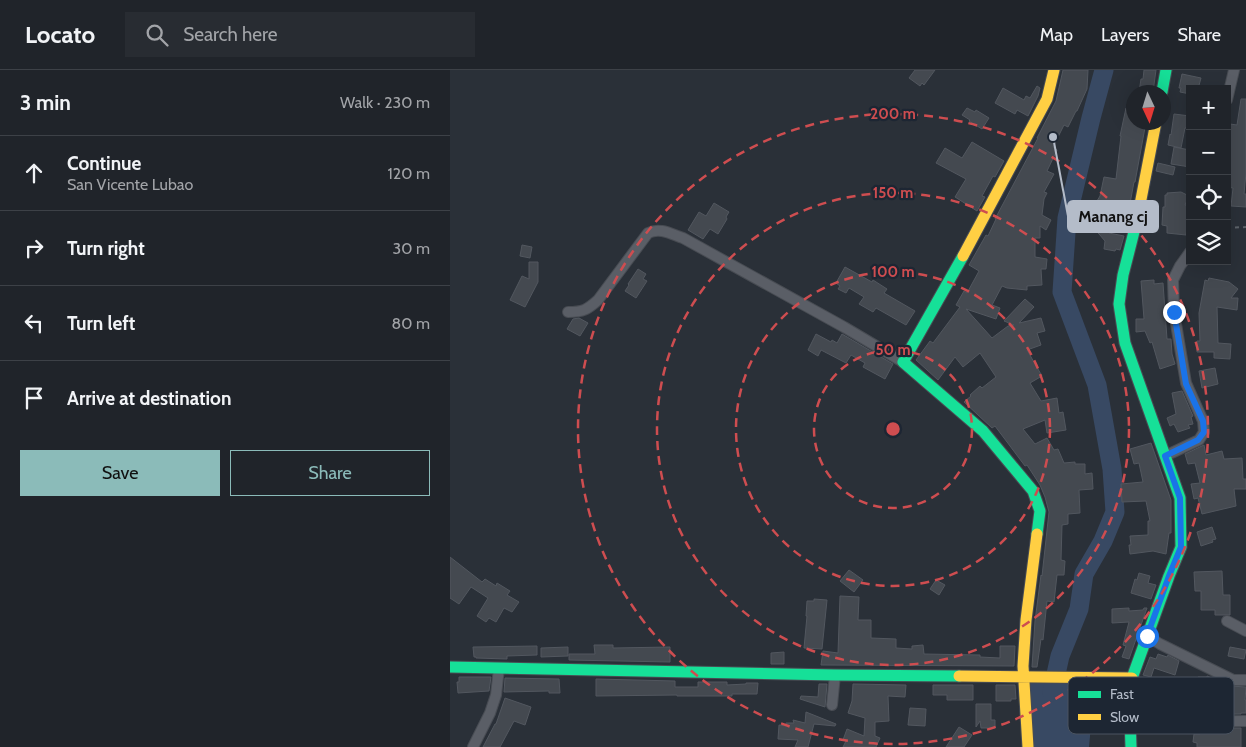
<!DOCTYPE html>
<meta charset="utf-8">
<style>
body{margin:0;font-family:Cabin,sans-serif;background:#282c32;color:#f1f3f6}
.controls{position:absolute;right:15px;top:15px;display:grid;overflow:hidden;border-radius:0px;box-shadow:0 5px 20px #0002}
.controls button{width:45px;height:45px;display:grid;place-items:center;padding:0;border:0;border-bottom:1px solid #3d4147;background:#20242a;color:#f1f3f6;font:25px sans-serif}
.compass{position:absolute;left:676px;top:15px;width:45px;height:45px;border-radius:50%;background:#20242a;box-shadow:0 5px 20px #0002;rotate:176deg}
.stop{position:absolute;width:15px;height:15px;margin:-11px;border:4px solid #1a73e8;border-radius:50%;background:#fff}
.stop.end{background:#1a73e8;border-color:#fff;box-shadow:0 1px 5px #0008}
.list{margin:0;padding:0;list-style:none}
h2{display:flex;justify-content:space-between;align-items:center;height:65px;margin:0;padding:0 20px;font-size:21px}
h2 small{font-size:16px;font-weight:400;color:#a2a4a8}
.list li{display:grid;grid-template-columns:32px 1fr auto;gap:15px;align-items:center;box-sizing:border-box;height:75px;padding:0 20px;border-top:1px solid #3d4147}
.list b{display:block;font-size:19px;white-space:nowrap}
.list p{margin:0;font-size:16px;white-space:nowrap;color:#a2a4a8}
.list em{font-size:16px;font-style:normal;color:#a2a4a8}
.actions{display:flex;gap:10px;padding:15px 20px}
.actions a{flex:1;padding:11px 0;border:1px solid #8bbbb9;border-radius:0px;text-align:center;font-size:18px;color:#8bbbb9}
.actions .main{background:#8bbbb9;color:#111}
.icon{flex:none;width:28px;height:28px;fill:none;stroke:currentColor;stroke-width:2;stroke-linecap:round;stroke-linejoin:round}
.map{position:relative;flex:none;width:796px;height:677px;overflow:hidden}
header{display:flex;align-items:center;gap:30px;box-sizing:border-box;height:70px;padding:0 25px;background:#20242a;border-bottom:1px solid #3d4147}
header strong{font-size:24px}
nav{display:flex;gap:28px;margin-inline-start:auto;font-size:18px}
.search{width:350px;height:45px;background:#282c32;display:flex;align-items:center;gap:12px;box-sizing:border-box;padding:0 18px;border-radius:0px;color:#a2a4a8;font-size:19px}
main{display:flex}
aside{flex:1;background:#20242a}
.map>svg:first-child{display:block}
</style>
<header>
<strong>Locato</strong>
<div class="search"><svg class="icon" aria-label="search" viewBox="0 0 24 24"><circle cx="10" cy="10" r="6"/><path d="M15 15l6 6"/></svg>Search here</div>
<nav><a>Map</a><a>Layers</a><a>Share</a></nav>
</header>
<main>
<aside>
<h2>3 min<small>Walk · 230 m</small></h2>
<ul class="list">
<li><svg class="icon" aria-label="ahead" viewBox="0 0 24 24"><path d="M12 20V5M6 11l6-6 6 6"/></svg><div><b>Continue</b><p>San Vicente Lubao</p></div><em>120 m</em></li>
<li><svg class="icon" aria-label="right" viewBox="0 0 24 24"><path d="M7 20v-9h11M14 6l5 5-5 5"/></svg><div><b>Turn right</b></div><em>30 m</em></li>
<li><svg class="icon" aria-label="left" viewBox="0 0 24 24"><path d="M17 20v-9H6M10 6l-5 5 5 5"/></svg><div><b>Turn left</b></div><em>80 m</em></li>
<li><svg class="icon" aria-label="arrive" viewBox="0 0 24 24"><path d="M6 21V4h12l-3 4 3 4H6"/></svg><div><b>Arrive at destination</b></div></li>
</ul>
<div class="actions"><a class="main">Save</a><a>Share</a></div>
</aside>
<div class="map">
<svg width="796" height="677" viewBox="0 0 796 677">
<rect width="100%" height="100%" fill="#2a3038"/>
<path fill="#384963" d="M645 611 639 677H582L577 612Z"/>
<g fill="none" stroke-linecap="round" stroke-linejoin="round">
<path stroke="#384963" stroke-width="19" d="M602 622 610 586 629 539 634 504 653 471 665 442 662 399 647 315 612 222 617 148 641 48 654 0"/>
</g>
<path fill="#444950" stroke="#52575f" d="M465 0H485L474 15 472 13 470 16 459 8Z
M613 0H638L637 19 627 41H626L618 57 614 55 603 77 607 80 597 101 604 104 594 122 597 123 594 129 592 145 601 150 596 160 590 156V168H585V187L597 189 596 199H591L592 215 577 216V220L557 218 552 216 542 235 550 238 546 249 516 239 542 268 558 256 564 255 554 251 575 229 584 237 569 253 591 248 595 261 587 263 591 275 577 280 592 306 580 313 591 331 607 328 609 343 613 342 616 360 597 363 595 350 573 359 585 374 597 368 604 380 608 379 614 393 625 392V394H635V404L642 403 643 419 629 420 630 443 618 444V454L612 455 611 490 615 491 614 505H607L604 532 597 531 593 570 591 569 587 597H582L585 551 591 505 592 506 599 442 595 427 590 415 577 395 575 396 545 356 542 358 514 332 521 326 520 325 530 316 532 318 546 307 530 283 513 297 505 287 488 310 466 290 480 271 483 273 510 237 506 235 514 221 517 223 529 201 519 195 536 165 538 166 546 149H545L588 68H587L606 31Z
M694 0H706L703 22H689L691 9H693Z
M732 4 751 8 748 19H740V24L730 22 731 18H729Z
M587 16 590 18 588 26 578 46 567 40 565 44 545 33 553 18 574 30 576 26 580 28Z
M791 29H796V103L794 124H796V137L781 136 783 118 777 117 779 91 777 90 779 73H778L780 54 787 55Z
M517 38 525 42 526 40 539 48 532 59 519 51 520 50 512 45Z
M676 38 684 40V52H696L685 112H684L679 139 669 137V134L647 131 650 126 654 107 666 109 671 66H670Z
M724 44 740 46V58H735L731 78 718 75 720 64 721 65Z
M522 72 554 91 545 107 543 106 532 126 535 127 527 141 505 127 516 109 486 93 495 78 512 88Z
M724 77 740 80V97L721 94Z
M708 93 725 97 723 105 706 101Z
M731 122 739 126 735 135 740 136V157H737L736 165 717 163V156L712 155 713 137H715V125H717V123Z
M264 133 279 142 276 147 277 149 268 164 260 159 253 169 238 160 249 142 256 146Z
M649 152 659 163 674 166 670 180 666 179 665 181 654 179 655 171 643 157Z
M72 175 82 177 80 188 70 186Z
M79 192H88V212L75 237 60 230 72 206 79 209Z
M395 197 422 212 423 210 437 219 434 223 465 241 456 255 426 238 423 242 409 234 414 227 399 218 396 223 388 219 390 216 386 213Z
M188 199 196 204 193 209 197 211 186 228 175 221 179 215 178 214Z
M759 208 779 212 788 219 781 228H788L787 240 767 237 768 273 781 274 780 289 764 288V282H747V271H750L749 243 755 210 758 211Z
M704 210V214L713 213 717 269H721L722 284 725 294 710 299 702 272 700 273 695 261 686 262V249H694L691 211Z
M129 248 138 253 130 266 117 259 123 249Z
M366 264 381 272 382 270 387 273 392 264 443 294 435 309 413 297 415 293 401 285 396 293 371 280 368 286 358 280Z
M765 298 768 314 752 318 749 301Z
M732 321 743 346 741 347 743 354 738 355 740 358 728 362 724 354 720 356 717 348 726 344 722 323Z
M701 373 721 430V463H719L716 484 703 481 680 484 679 475H681L680 466 698 465V451H700L696 431 672 432 671 414 693 412 689 393 684 394 680 379Z
M754 375 756 385 772 381 774 389 792 388 793 409H796V419H784L786 436 752 444 748 428 744 429 741 414 750 413 745 393 738 394 735 384Z
M762 457 766 469 762 470 763 472 751 476 747 462Z
M0 487 32 512 35 509 46 516 47 513 60 521 57 525 69 532 62 542 54 538 46 552 39 548 36 552 27 546 38 528 21 517 9 534 0 528Z
M399 500 413 510 404 522 390 511Z
M772 501 773 525H780V545H765V540H751V521H745L744 502Z
M689 503 700 506 698 513 706 515 701 529 681 523 685 509 687 510Z
M486 510 495 515 489 525 480 519Z
M390 526 409 527 408 550H421V568L446 569V578L462 579V576L473 575 474 584 530 585V587L550 588V576H565L564 596 371 595 373 581 388 583Z
M364 529 377 530 372 579 354 578 357 546H356L357 531H364Z
M679 538V541L693 540 694 538H697L679 589 672 587 676 576 673 575 679 552 662 553V539Z
M144 575H163V578L220 577V592L119 590V584H145Z
M87 576V585L57 586V589L26 588V587H24L23 577Z
M118 577V586L91 587V578Z
M780 577 796 580 794 589 778 586Z
M334 582V594H321V583Z
M708 584 717 587 718 585 729 591 725 605 704 598 701 607 693 605 700 587 706 589Z
M757 606 780 616 796 617 795 630H796V643H791V644L694 645 693 619 741 618V616H748V607H757Z
M9 607H41L39 621 8 623 7 612H9Z
M55 608 109 609 110 623H99V621L54 622Z
M146 609 225 611V617H248V612H277V615L296 614V613H308L307 624H282V626H227V625L146 626Z
M369 614H377L375 637 350 629 351 626 368 627Z
M403 614 456 615 455 627 438 626 439 651 425 652V666L430 668 426 677H393L396 671 393 670 397 659 414 666 415 648 398 643 402 631Z
M483 615H523V630H497V625H483Z
M546 615H565L566 629H561V631H546Z
M55 628 81 637 75 655 64 651 50 677H33L45 654H46Z
M526 634H541V650H545V658H531L530 651 526 657Z
M460 638 476 639 475 656 458 655Z
M356 642 386 654 385 656 364 654 358 677H345L348 670 328 669 329 655 336 656V653H344L343 650 355 653Z
M509 657 522 665 514 677H496Z
M770 658H791V677H747V673L743 672 744 664H750V659L770 662Z"/>
<g fill="none" stroke-linecap="round" stroke-linejoin="round">
<defs>
<path id="street" d="M777 30 784 0
M118 242C133 242 137 240 148 230L198 163C210 157 221 164 233 168L394 257 453 292
M715 386 749 370 754 362 753 351 736 313 724 242 723 210 730 196 740 182
M777 551 796 561
M697 566 710 574 783 610H796
M382 635 385 605
M681 649 688 652 796 651
M23 677 40 643 46 625 49 598"/>
<path id="fast" d="M712 22 716 0
M513 186 453 292 533 361 583 421 590 441 587 464
M0 597 385 605 509 606
M681 677 679 621 682 608 719 506 731 477 730 428 675 273 669 234 673 205 687 150"/>
<path id="slow" d="M687 150 706 52
M513 186 597 29 604 0
M509 606 682 608
M578 677 573 596 576 550 587 464"/>
</defs>
<use href="#street" stroke="#484c53" stroke-width="12"/>
<use href="#fast" stroke="#484c53" stroke-width="13"/>
<use href="#slow" stroke="#484c53" stroke-width="13"/>
<path stroke="#5d636a" stroke-width="2" stroke-dasharray="4 4" stroke-linecap="butt" d="M777 158 796 157"/>
<use href="#street" stroke="#5a5e66" stroke-width="10"/>
<use href="#fast" stroke="#16e098" stroke-width="11"/>
<use href="#slow" stroke="#ffcf43" stroke-width="11"/>
</g>
<g fill="none" stroke-linecap="round" stroke-linejoin="round">
<path stroke="#1a73e8" stroke-width="6" d="M697 566 719 506 731 477 730 428 715 386 748 370 754 362 753 351 736 314 724 242"/>
</g>
<g fill="none" stroke="#ce4d50" stroke-width="2.5" stroke-dasharray="9 6">
<circle cx="443" cy="359" r="79"/>
<circle cx="443" cy="359" r="157"/>
<circle cx="443" cy="359" r="236"/>
<circle cx="443" cy="359" r="315"/>
</g>
<rect x="618" y="607" width="166" height="57" rx="8" fill="#1d2633" stroke="#4a5360" stroke-width="1"/>
<rect x="628" y="621" width="23" height="7" fill="#16e098"/>
<rect x="628" y="644" width="23" height="6" fill="#ffcf43"/>
<g font-size="14" fill="#b4bcc9">
<text x="660" y="629">Fast</text>
<text x="660" y="652">Slow</text>
</g>
<circle cx="443" cy="359" r="8" fill="#ce4d50" stroke="#1d2633" stroke-width="2.5"/>
<g font-size="15" text-anchor="middle" font-weight="bold" fill="#ce4d50" stroke="#1d2633" stroke-width="4.5" stroke-linejoin="round" paint-order="stroke">
<text x="443" y="49">200 m</text>
<text x="443" y="128">150 m</text>
<text x="443" y="207">100 m</text>
<text x="443" y="285">50 m</text>
</g>
<path fill="none" stroke="#b4bcc9" stroke-width="2" d="M603 67L618 146"/>
<circle fill="#b4bcc9" stroke="#1d2633" stroke-width="2" cx="603" cy="67" r="5"/>
<rect fill="#b4bcc9" stroke="#b4bcc9" stroke-width="2" x="618" y="131" width="90" height="31" rx="5"/>
<g font-size="16" text-anchor="middle" font-weight="bold" fill="#111">
<text x="663" y="152">Manang cj</text>
</g>
</svg>
<div class="controls">
<button>+</button>
<button>−</button>
<button><svg class="icon" aria-label="locate" viewBox="0 0 24 24"><circle cx="12" cy="12" r="6"/><path d="M12 2v4M12 18v4M2 12h4M18 12h4"/></svg></button>
<button><svg class="icon" aria-label="layers" viewBox="0 0 24 24"><path d="M12 4l9 5-9 5-9-5zM3 14l9 5 9-5"/></svg></button>
</div>
<svg class="compass" viewBox="-18 -18 36 36"><path d="M0-13l5 13h-10z" fill="#e53935"/><path d="M0 13l5-13h-10z" fill="#a2a4a8"/></svg>
<div class="stop" style="left:697px;top:566px"></div>
<div class="stop end" style="left:724px;top:242px"></div>
</div>
</main>
